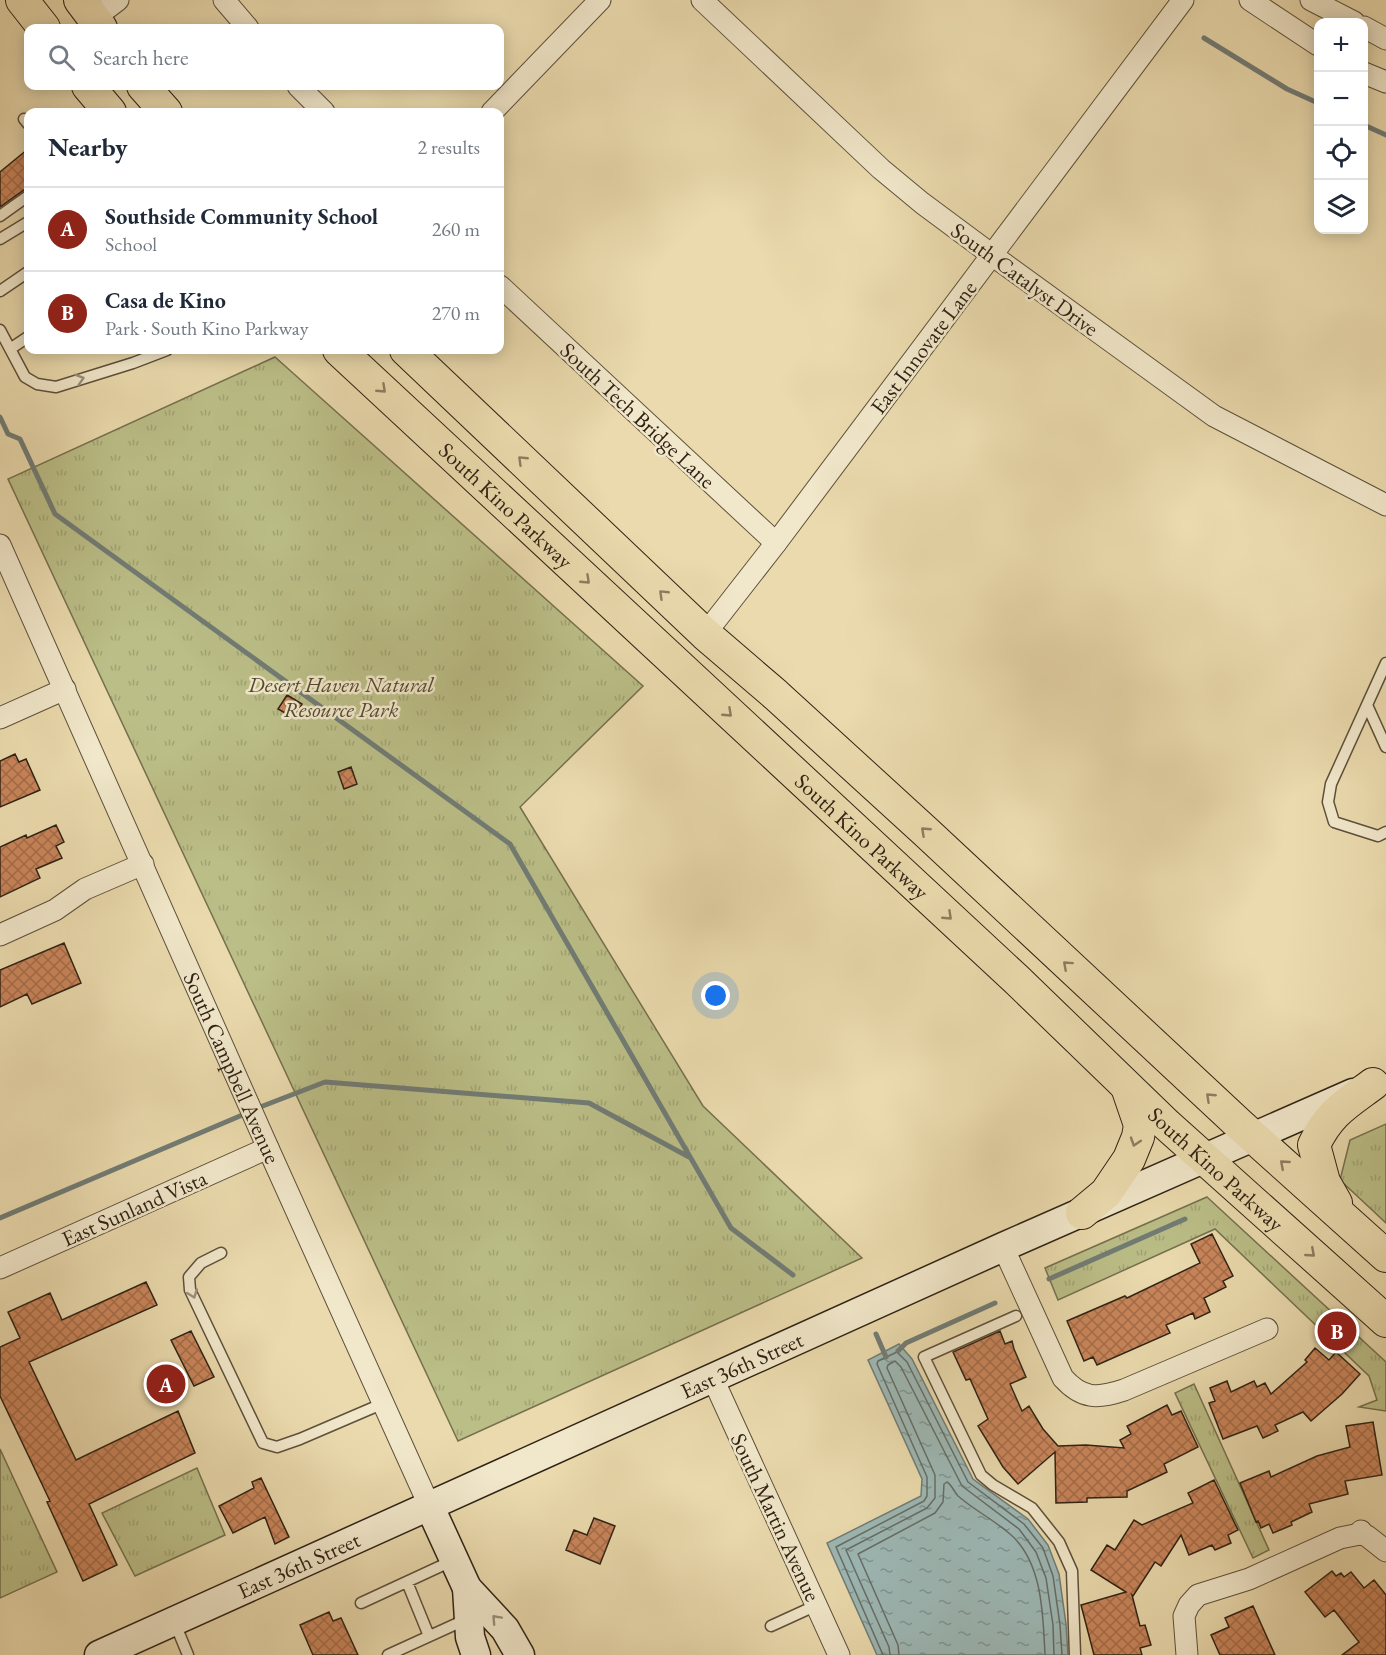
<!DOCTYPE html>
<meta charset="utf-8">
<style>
body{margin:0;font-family:"EB Garamond",serif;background:#f6f6f7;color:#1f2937}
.controls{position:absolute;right:18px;top:18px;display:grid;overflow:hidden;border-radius:12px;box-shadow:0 3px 15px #0003}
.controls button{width:54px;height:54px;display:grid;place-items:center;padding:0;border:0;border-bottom:2px solid #e0e1e3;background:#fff;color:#1f2937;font:30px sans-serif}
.you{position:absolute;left:716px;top:996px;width:21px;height:21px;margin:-15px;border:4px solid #fff;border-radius:50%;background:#1a73e8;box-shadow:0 0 0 9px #1a73e833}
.badge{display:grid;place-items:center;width:39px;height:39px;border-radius:50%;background:#8f2418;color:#fff;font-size:20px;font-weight:700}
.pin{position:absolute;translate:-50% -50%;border:3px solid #fff;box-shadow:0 2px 6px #0006}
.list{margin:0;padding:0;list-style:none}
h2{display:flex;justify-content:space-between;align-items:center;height:78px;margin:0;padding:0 24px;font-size:26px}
h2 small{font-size:20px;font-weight:400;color:#747a83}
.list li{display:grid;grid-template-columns:39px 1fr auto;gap:18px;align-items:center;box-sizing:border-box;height:84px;padding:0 24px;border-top:2px solid #e0e1e3}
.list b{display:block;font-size:22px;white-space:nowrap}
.list p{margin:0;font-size:20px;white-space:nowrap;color:#747a83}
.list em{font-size:20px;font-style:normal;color:#747a83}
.icon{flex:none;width:33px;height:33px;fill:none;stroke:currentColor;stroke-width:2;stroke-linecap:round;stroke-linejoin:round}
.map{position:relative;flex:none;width:1386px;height:1655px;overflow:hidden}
.search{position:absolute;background:#fff;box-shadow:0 3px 15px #0003;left:24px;top:24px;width:480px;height:66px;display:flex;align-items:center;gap:15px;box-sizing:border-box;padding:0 21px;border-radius:12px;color:#747a83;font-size:22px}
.panel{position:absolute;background:#fff;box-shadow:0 3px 15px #0003;left:24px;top:108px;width:480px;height:246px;border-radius:12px}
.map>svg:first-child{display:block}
</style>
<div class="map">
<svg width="1386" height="1655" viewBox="0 0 1386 1655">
<defs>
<pattern id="grass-tufts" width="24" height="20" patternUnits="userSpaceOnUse" patternTransform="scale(1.5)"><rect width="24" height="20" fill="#bbbe87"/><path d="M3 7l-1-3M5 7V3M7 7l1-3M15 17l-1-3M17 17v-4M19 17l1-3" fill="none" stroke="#a1a374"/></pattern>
<pattern id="water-ripples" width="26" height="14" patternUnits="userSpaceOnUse" patternTransform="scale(1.5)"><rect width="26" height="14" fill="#9db8b5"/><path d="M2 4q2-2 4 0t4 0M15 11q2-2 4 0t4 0" fill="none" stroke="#809592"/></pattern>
<pattern id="building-cross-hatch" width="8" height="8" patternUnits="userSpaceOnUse" patternTransform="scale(1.5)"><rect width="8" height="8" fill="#c9855a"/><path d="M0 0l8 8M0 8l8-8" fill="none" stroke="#a46c49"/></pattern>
</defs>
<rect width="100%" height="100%" fill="#eadaad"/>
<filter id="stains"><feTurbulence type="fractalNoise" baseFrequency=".00333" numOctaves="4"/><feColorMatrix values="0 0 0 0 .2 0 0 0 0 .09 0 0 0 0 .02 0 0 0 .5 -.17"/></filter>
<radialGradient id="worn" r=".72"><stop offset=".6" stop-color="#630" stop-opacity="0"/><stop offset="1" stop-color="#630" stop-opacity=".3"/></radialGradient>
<path fill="url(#grass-tufts)" stroke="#75704e" stroke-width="1.5" d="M275 357 643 686 520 807 703 1106 862 1258 458 1441 8 479Z
M1386 1124V1223L1340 1180 1350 1140Z
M1207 1197 1386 1362V1411L1359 1407 1377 1400 1369 1376 1215 1229 1058 1300 1045 1268Z
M1194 1384 1269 1550 1253 1558 1175 1393Z
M0 1449 57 1572 0 1598Z
M197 1468 225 1535 135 1576 102 1513Z"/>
<path fill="url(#water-ripples)" stroke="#717c75" stroke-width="1.5" d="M899 1344 912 1359 973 1479 1028 1519 1048 1545 1059 1574 1066 1624 1068 1655H877L827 1543 921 1496 922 1479 868 1360Z"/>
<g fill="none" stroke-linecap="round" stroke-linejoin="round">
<path stroke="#666d65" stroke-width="1.5" d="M883 1655 836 1547 924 1501 927 1496V1477L877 1364 878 1361 897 1352 907 1362 968 1482 1024 1524 1043 1548 1053 1576 1060 1625 1062 1655
M890 1655 889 1647 846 1550 927 1508 935 1498V1475L887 1368 888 1365 895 1361 901 1367 962 1486 1019 1529 1036 1552 1046 1578 1053 1625 1054 1655
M899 1655 898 1645 858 1554 935 1513 943 1502 944 1484 947 1482C952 1485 954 1492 958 1496 974 1510 994 1520 1010 1534 1043 1562 1043 1616 1045 1655"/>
<path stroke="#717c75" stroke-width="5" d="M1204 38 1287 89 1318 103
M1364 125 1386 135
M0 417 8 434 20 439 55 514 510 844 731 1228 793 1275
M255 1109 325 1082 589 1103 689 1157
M0 1218 247 1113
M1049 1279 1185 1219
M876 1334 886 1357
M898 1351 906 1343 995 1303"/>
</g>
<path fill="url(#building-cross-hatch)" stroke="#2f2215" stroke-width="1.5" d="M28 149V187L0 207V172Z
M287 695 302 704 294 718 278 709Z
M15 754 19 762 26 759 40 790 0 807V761Z
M351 767 357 784 344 789 338 772Z
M56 825 64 842 56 846 62 858 36 869 40 878 0 897V847L26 835 27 838Z
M64 943 81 983 32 1004 27 994 0 1007V970Z
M1212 1234 1233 1276 1223 1281 1226 1287 1204 1298 1210 1312 1195 1319 1193 1313 1166 1325 1170 1333 1097 1365 1093 1357 1084 1361 1067 1321 1125 1296 1127 1298 1200 1263 1191 1244Z
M146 1282 157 1305 29 1362 76 1460 178 1411 195 1453 89 1504 117 1565 83 1581 47 1502 50 1501 0 1396V1347L20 1338 8 1312 50 1293 62 1320Z
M191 1331 214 1377 194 1386 171 1340Z
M1000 1331 1005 1344 1012 1341 1014 1349 1026 1377 1010 1384 1022 1411 1029 1406 1043 1429 1058 1446 1086 1445 1124 1448 1120 1440 1131 1434 1127 1426 1167 1405 1172 1415 1181 1411 1198 1447 1164 1464 1167 1472 1127 1491V1497L1087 1498V1502L1056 1503 1055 1452 1018 1484 1003 1467 978 1426 988 1419 970 1379 966 1380 953 1352Z
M1315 1348 1329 1360 1336 1352 1360 1374 1342 1394 1311 1421 1303 1412 1275 1425 1278 1431 1263 1438 1257 1426 1223 1439 1209 1403 1215 1401 1210 1388 1227 1381 1231 1392 1254 1381 1257 1387 1265 1383 1271 1394 1307 1362 1305 1360Z
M1373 1422 1382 1475 1345 1481 1348 1494 1309 1504 1312 1512 1291 1522 1292 1525 1273 1533 1269 1524 1261 1528 1258 1521 1256 1522 1240 1483 1269 1471 1271 1477 1317 1456 1350 1447 1346 1426Z
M261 1478 289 1537 275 1544 265 1517 233 1533 219 1506 254 1488 252 1482Z
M1214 1480 1238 1530 1228 1535 1231 1543 1215 1550 1212 1545 1189 1555 1181 1535 1161 1566 1155 1562 1133 1596 1132 1595 1140 1626 1145 1625 1151 1645 1140 1648 1142 1655H1094L1081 1605 1126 1592 1091 1570 1107 1545 1115 1550 1134 1520 1142 1525 1193 1503 1188 1493Z
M594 1518 615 1526 600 1564 566 1550 574 1530 587 1535Z
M1332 1571 1336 1576 1341 1573 1344 1577 1351 1572 1364 1588 1374 1580 1386 1595V1655H1342L1359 1642 1334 1610 1325 1617 1305 1592Z
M1253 1606 1275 1655H1220L1211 1635 1229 1627 1225 1618Z
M329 1612 333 1621 341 1618 358 1655H313L300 1625Z"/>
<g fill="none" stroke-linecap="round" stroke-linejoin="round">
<defs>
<path id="lane" d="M24 119 28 124
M0 216 28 196
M0 239 28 222
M0 291 28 272
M0 330 25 377 37 384 56 387 133 363 167 350
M10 349 28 337
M1386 663 1331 784 1328 802 1334 822 1378 836 1386 832
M1367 705 1386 747
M221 1253 201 1263 189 1277 190 1290 263 1443 277 1447 300 1439 384 1403
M1016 1316 924 1357 981 1475 993 1485 1032 1508 1059 1542 1072 1571 1075 1655
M407 1582 429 1636
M361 1603 454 1560
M174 1621 188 1655
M771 1626 817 1605
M388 1655 467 1619"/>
<g id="street">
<path d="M224 0 248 28"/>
<path d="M702 0 881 169 922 203 992 255 1214 416 1386 505"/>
<path d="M1250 0 1318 45"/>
<path d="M1311 0 1354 22"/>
<path d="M93 19 118 0"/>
<path d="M1364 27 1386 39"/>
<path d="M1364 73 1386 82"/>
<path d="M298 86 324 112"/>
<path d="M492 112 600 0"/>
<path d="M500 286 776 543"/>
<path id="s1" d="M0 545 268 1148 429 1505"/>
<path d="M705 634 776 543 1183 0"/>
<path d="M0 718 65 689"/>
<path d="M0 935 55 910 85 889 143 864"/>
<path d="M1003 1247 1063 1378C1082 1399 1097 1399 1124 1390L1267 1329"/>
<path d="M0 1268 268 1148"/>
<path d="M713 1379 839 1655"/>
<path d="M1361 1531 1360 1534 1367 1536 1386 1551"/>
<path d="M1187 1655 1184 1616 1189 1605 1198 1595 1249 1579 1340 1538 1360 1534"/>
</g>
<g id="secondary">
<path d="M429 1505 467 1588 505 1629 520 1655"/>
<path d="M467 1588 470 1637 476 1655"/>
<path id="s2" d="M99 1655 1003 1247 1353 1093"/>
</g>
<g id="primary">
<path d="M22 0 44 28"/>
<path d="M80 0 101 28"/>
<path d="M88 86 110 112"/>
<path d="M143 86 166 112"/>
<path id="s3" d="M339 350 1016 979 1167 1125 1386 1321"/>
<path d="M406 350 705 634 776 695 926 832 1240 1125 1386 1256"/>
<path d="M1336 1203 1324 1182 1314 1145C1329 1113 1346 1104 1373 1084"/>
<path d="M1082 1213 1106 1193 1129 1159 1138 1137 1140 1125 1127 1087"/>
</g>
</defs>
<use href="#lane" stroke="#5e503b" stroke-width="13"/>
<use href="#street" stroke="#5e503b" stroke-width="23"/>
<use href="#secondary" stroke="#2f2215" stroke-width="31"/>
<use href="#primary" stroke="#2f2215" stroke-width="34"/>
<use href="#lane" stroke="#f1e7ca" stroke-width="10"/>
<use href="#street" stroke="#f1e7ca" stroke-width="21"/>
<use href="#secondary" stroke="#f1e7ca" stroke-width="28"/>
<use href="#primary" stroke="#eadaad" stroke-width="32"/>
</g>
<defs><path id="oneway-chevron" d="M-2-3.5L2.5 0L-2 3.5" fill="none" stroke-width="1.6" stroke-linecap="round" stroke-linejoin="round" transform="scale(1.5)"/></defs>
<g stroke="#9a8e79">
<use href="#oneway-chevron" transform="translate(80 379) rotate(-17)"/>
<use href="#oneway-chevron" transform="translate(193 1294) rotate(69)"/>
<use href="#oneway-chevron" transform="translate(496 1619) rotate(-133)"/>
</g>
<g stroke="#8c7e61">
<use href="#oneway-chevron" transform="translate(382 389) rotate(43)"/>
<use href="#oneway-chevron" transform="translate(522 460) rotate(-136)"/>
<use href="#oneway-chevron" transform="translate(586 580) rotate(43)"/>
<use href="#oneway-chevron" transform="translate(663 594) rotate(-136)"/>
<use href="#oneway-chevron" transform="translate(728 713) rotate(43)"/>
<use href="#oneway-chevron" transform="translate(925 831) rotate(-137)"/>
<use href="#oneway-chevron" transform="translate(948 916) rotate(43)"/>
<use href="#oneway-chevron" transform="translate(1067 965) rotate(-138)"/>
<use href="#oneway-chevron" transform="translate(1210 1097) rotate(-137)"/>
<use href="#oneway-chevron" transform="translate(1135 1142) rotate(108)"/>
<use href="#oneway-chevron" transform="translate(1284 1164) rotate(-139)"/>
<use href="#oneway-chevron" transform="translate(1311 1253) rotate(41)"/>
</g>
<g text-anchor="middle" stroke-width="5" stroke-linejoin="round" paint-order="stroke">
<g font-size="22" fill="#2f2215" stroke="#f1e7ca">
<text transform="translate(1025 279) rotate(36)" y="8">South Catalyst Drive</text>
<text transform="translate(923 347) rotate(-53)" y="8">East Innovate Lane</text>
<text transform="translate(638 415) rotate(43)" y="8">South Tech Bridge Lane</text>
<text dy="8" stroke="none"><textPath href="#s3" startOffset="228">South Kino Parkway</textPath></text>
<text dy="8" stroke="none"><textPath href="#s3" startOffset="714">South Kino Parkway</textPath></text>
<text dy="8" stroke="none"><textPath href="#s1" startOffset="572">South Campbell Avenue</textPath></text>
<text dy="8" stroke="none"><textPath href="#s3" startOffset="1200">South Kino Parkway</textPath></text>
<text transform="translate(134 1208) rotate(-24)" y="8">East Sunland Vista</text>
<text dy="8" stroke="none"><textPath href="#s2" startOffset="705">East 36th Street</textPath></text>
<text transform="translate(776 1517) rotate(65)" y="8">South Martin Avenue</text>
<text dy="8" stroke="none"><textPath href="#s2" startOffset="219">East 36th Street</textPath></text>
</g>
<g font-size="22" font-style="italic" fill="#524932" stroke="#f1e7ca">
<text x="341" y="692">Desert Haven Natural<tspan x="341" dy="25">Resource Park</tspan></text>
</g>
</g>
<rect width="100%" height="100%" filter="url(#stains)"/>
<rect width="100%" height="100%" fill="url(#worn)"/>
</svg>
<div class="controls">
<button>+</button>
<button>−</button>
<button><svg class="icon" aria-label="locate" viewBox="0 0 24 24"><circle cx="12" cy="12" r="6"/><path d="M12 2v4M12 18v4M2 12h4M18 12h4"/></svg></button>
<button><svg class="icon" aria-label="layers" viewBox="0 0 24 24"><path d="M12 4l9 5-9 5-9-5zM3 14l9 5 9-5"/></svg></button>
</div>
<div class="you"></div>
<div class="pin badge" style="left:166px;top:1384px">A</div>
<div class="pin badge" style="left:1337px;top:1331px">B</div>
<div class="search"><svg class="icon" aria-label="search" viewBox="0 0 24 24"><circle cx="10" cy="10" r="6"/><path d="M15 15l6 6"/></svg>Search here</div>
<section class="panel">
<h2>Nearby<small>2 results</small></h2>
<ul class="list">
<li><span class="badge">A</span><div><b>Southside Community School</b><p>School</p></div><em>260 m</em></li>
<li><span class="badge">B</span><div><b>Casa de Kino</b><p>Park · South Kino Parkway</p></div><em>270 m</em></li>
</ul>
</section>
</div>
